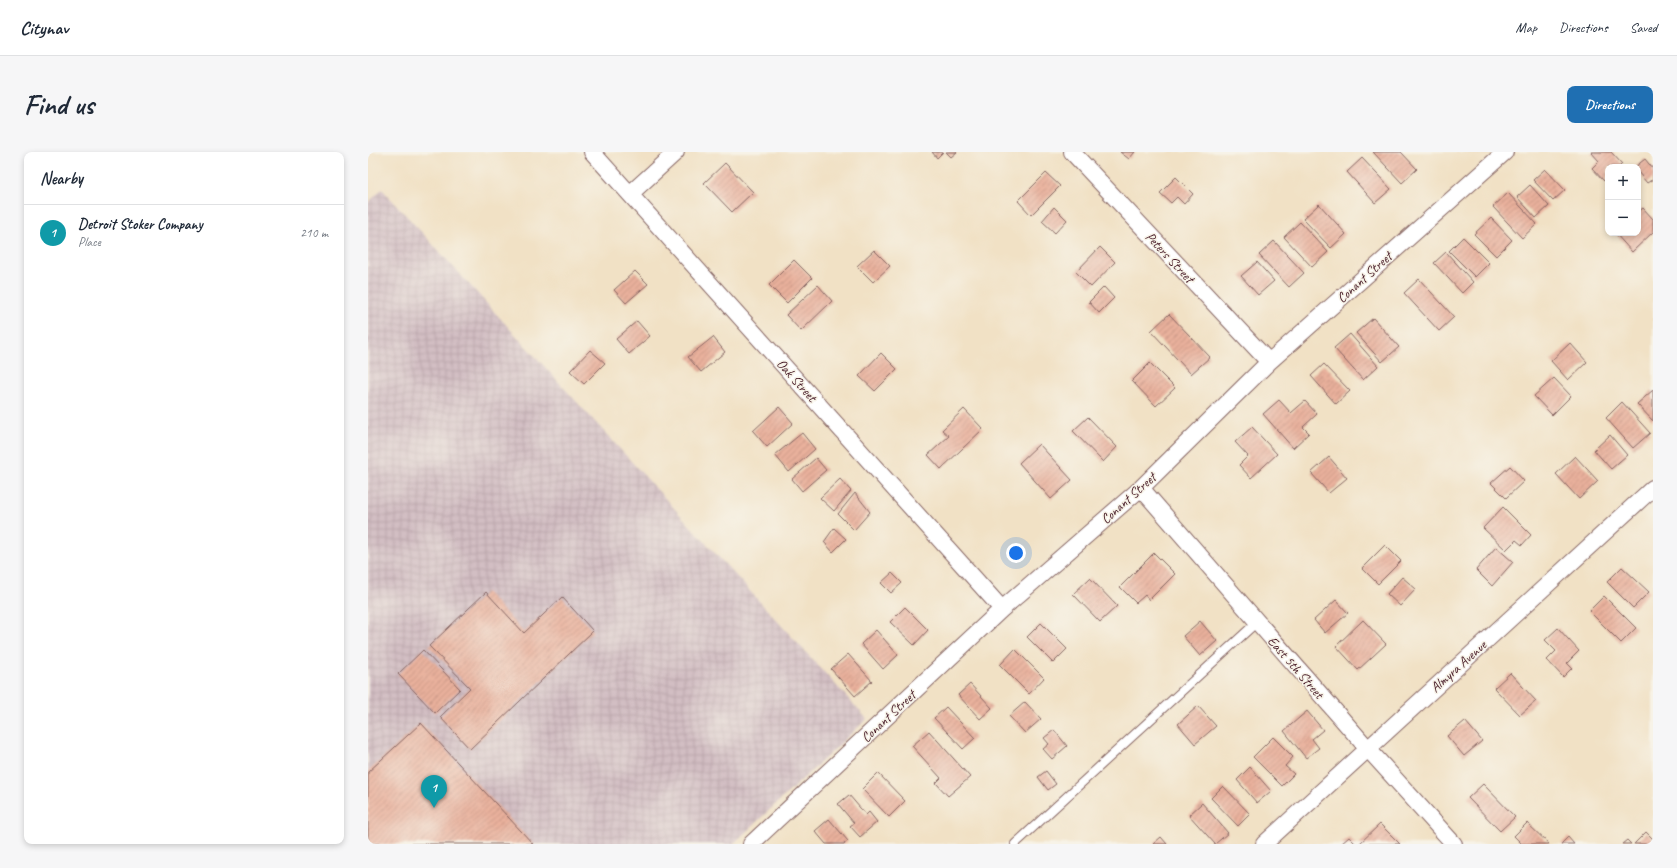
<!DOCTYPE html>
<meta charset="utf-8">
<style>
body{margin:0;font-family:Caveat,sans-serif;background:#f6f6f7;color:#1f2937}
.controls{position:absolute;right:12px;top:12px;display:grid;overflow:hidden;border-radius:8px;box-shadow:0 2px 6px #0003}
.controls button{width:36px;height:36px;display:grid;place-items:center;padding:0;border:0;border-bottom:1px solid #e0e1e3;background:#fff;color:#1f2937;font:20px sans-serif}
.you{position:absolute;left:648px;top:401px;width:14px;height:14px;margin:-10px;border:3px solid #fff;border-radius:50%;background:#1a73e8;box-shadow:0 0 0 6px #1a73e833}
.badge{display:grid;place-items:center;width:26px;height:26px;border-radius:50%;background:#1f6fb2;color:#fff;font-size:13px;font-weight:700}
.pin{position:absolute;translate:-50% -33px;filter:drop-shadow(0 1px 2px #0008)}
.pin::after{content:'';position:absolute;top:21px;width:14px;height:12px;background:inherit;clip-path:polygon(0 0,100% 0,50% 100%)}
.list{margin:0;padding:0;list-style:none}
h2{display:flex;justify-content:space-between;align-items:center;height:52px;margin:0;padding:0 16px;font-size:17px}
h2 small{font-size:13px;font-weight:400;color:#747a83}
.list li{display:grid;grid-template-columns:26px 1fr auto;gap:12px;align-items:center;box-sizing:border-box;height:56px;padding:0 16px;border-top:1px solid #e0e1e3}
.list b{display:block;font-size:15px;white-space:nowrap}
.list p{margin:0;font-size:13px;white-space:nowrap;color:#747a83}
.list em{font-size:13px;font-style:normal;color:#747a83}
.map{position:relative;flex:none;width:1285px;height:692px;overflow:hidden;border-radius:8px}
header{display:flex;align-items:center;gap:24px;box-sizing:border-box;height:56px;padding:0 20px;background:#fff;border-bottom:1px solid #e0e1e3}
header strong{font-size:19px}
nav{display:flex;gap:22px;margin-inline-start:auto;font-size:14px}
.intro{display:flex;align-items:center;justify-content:space-between;box-sizing:border-box;height:96px;padding:0 24px}
h1{margin:0;font-size:28px}
.button{padding:10px 18px;border-radius:8px;background:#1f6fb2;color:#fff;font-size:14px;font-weight:700}
main{display:flex;gap:24px;padding:0 24px}
aside{flex:1;background:#fff;border-radius:8px;box-shadow:0 2px 6px #0003}
.map>svg:first-child{display:block}
</style>
<header>
<strong>Citynav</strong>
<nav><a>Map</a><a>Directions</a><a>Saved</a></nav>
</header>
<div class="intro"><h1>Find us</h1><a class="button">Directions</a></div>
<main>
<aside>
<h2>Nearby<small></small></h2>
<ul class="list">
<li><span class="badge" style="background:#0f9aa8">1</span><div><b>Detroit Stoker Company</b><p>Place</p></div><em>210 m</em></li>
</ul>
</aside>
<div class="map">
<svg width="1285" height="692" viewBox="0 0 1285 692">
<defs>
<pattern id="industrial-grid" width="8" height="8" patternUnits="userSpaceOnUse"><rect width="8" height="8" fill="#d2bec3"/><path d="M0 4h8M4 0v8" fill="none" stroke="#b6a3a8"/></pattern>
<pattern id="building-hatch" width="6" height="6" patternUnits="userSpaceOnUse"><rect width="6" height="6" fill="#e9b19c"/><path d="M-1 1l2-2M0 6l6-6M5 7l2-2" fill="none" stroke="#bf8f7f"/></pattern>
</defs>
<rect width="100%" height="100%" fill="#f7f3e8"/>
<filter id="ink" filterUnits="userSpaceOnUse"><feTurbulence type="fractalNoise" baseFrequency=".025" numOctaves="2"/><feDisplacementMap in="SourceGraphic" scale="8" xChannelSelector="R" yChannelSelector="G"/><feConvolveMatrix kernelMatrix="1 2 1 2 8 2 1 2 1" color-interpolation-filters="sRGB"/></filter>
<filter id="wash" filterUnits="userSpaceOnUse"><feTurbulence type="fractalNoise" baseFrequency=".012" numOctaves="4" result="noise"/><feDisplacementMap in="SourceGraphic" scale="16" xChannelSelector="R" yChannelSelector="G"/><feGaussianBlur stdDeviation="0.9" result="paint"/><feColorMatrix in="noise" values="0 0 0 0 0 0 0 0 0 0 0 0 0 0 0 0 0 1.4 0 .05"/><feComposite in="paint" operator="in"/></filter>
<g filter="url(#wash)">
<rect width="100%" height="100%" fill="#f1e1c5"/>
<path fill="url(#industrial-grid)" d="M14 37 499 567 365 692H0V51Z"/>
<g id="blocks">
<path fill="url(#building-hatch)" d="M564 0H575L569 6Z
M578 0H589L583 5Z
M752 0H767L761 7Z
M1005 0H1033L1049 17 1034 31Z
M1223 0H1243L1254 12 1251 15H1240V25L1236 29 1224 16 1231 9Z
M994 6 1023 37 1007 51 979 20Z
M1277 7 1285 17V27L1279 31 1270 20V15H1267Z
M357 11 385 40 364 60 336 31Z
M1177 17 1197 38 1185 49 1165 28Z
M678 21 692 34 663 63 650 49Z
M808 25 825 42 816 52 809 45 803 51 792 41Z
M1162 33 1181 54 1168 66 1149 45Z
M1140 41 1169 72 1154 86 1125 55Z
M951 52 978 82 963 96 935 67Z
M686 55 699 68 687 81 674 69Z
M1275 56 1285 67V80L1264 100 1247 81H1270V60Z
M1123 66 1144 88 1128 104 1106 82Z
M932 70 960 100 944 115 916 85Z
M1095 85 1121 111 1107 125 1081 99Z
M906 89 936 121 921 135 891 103Z
M732 95 747 110 723 135 708 120Z
M506 98 522 114 505 130 489 114Z
M1078 100 1105 130 1094 141 1066 111Z
M426 108 444 126 419 151 401 133Z
M889 110 906 129 890 143 873 124Z
M267 119 280 132 258 151 246 138Z
M1051 127 1086 165 1071 179 1036 141Z
M450 133 464 149 433 179 418 163Z
M736 135 746 146 731 161 721 150Z
M801 162 842 205 823 222 783 179Z
M1005 166 1031 195 1014 210 988 181Z
M269 169 282 184 261 202 248 187Z
M982 182 1010 214 995 228 966 196Z
M345 185 357 200 333 220 320 205Z
M1202 191 1219 210 1200 228 1183 209Z
M222 198 237 211 216 232 202 219Z
M513 201 529 217 507 239 491 224Z
M782 211 807 236 788 254 764 229Z
M956 212 982 239 968 252 943 224Z
M1186 226 1203 244 1184 263 1166 244Z
M1285 238V269L1269 252Z
M911 248 923 261 937 249 949 262 935 275 941 281 925 296 895 262Z
M1254 250 1282 281 1265 296 1238 266Z
M411 255 425 271 399 295 385 279Z
M596 257 615 277 573 317 560 303 581 284 574 278Z
M720 265 749 295 735 310 705 279Z
M884 275 909 302 883 326 871 313 880 304 867 290Z
M434 281 447 297 421 320 407 303Z
M1242 283 1259 303 1243 317 1226 298Z
M671 292 704 328 683 347 651 311Z
M1207 304 1230 329 1211 347 1188 322Z
M961 305 979 326 961 341 943 321Z
M448 306 458 318 434 339 424 327Z
M1142 314 1156 329 1138 346 1123 331Z
M472 327 483 339 466 359 452 346Z
M487 341 502 360 486 378 470 362Z
M1135 355 1163 383 1154 393 1148 388 1138 398 1115 376Z
M466 376 478 387 465 400 456 390Z
M1017 393 1033 409 1010 432 994 416Z
M1128 395 1145 410 1124 434 1108 418Z
M786 401 807 422 781 448 777 443 768 451 752 435Z
M1254 415 1281 440 1265 456 1239 430Z
M524 421 534 431 523 441 513 431Z
M1034 425 1048 437 1032 454 1019 442Z
M722 426 749 454 732 470 705 442Z
M118 440 156 481 194 445 225 479 102 597 72 565 102 536 61 494Z
M1236 444 1268 476 1253 491 1221 459Z
M968 448 980 461 957 481 946 468Z
M537 455 560 478 546 493 522 470Z
M995 468 1018 492 990 518 968 494Z
M832 469 849 489 832 504 815 484Z
M673 471 699 497 685 511 659 485Z
M1190 476 1211 499 1199 511 1204 516 1195 525 1179 508 1188 499 1177 488Z
M508 478 530 503 515 517 493 492Z
M647 497 676 526 661 542 632 513Z
M55 498 92 537 67 561 30 522Z
M480 502 504 529 487 544 463 517Z
M1142 521 1168 549 1152 563 1126 536Z
M602 532 624 556 612 567 590 543Z
M657 550 673 567 657 581 641 564Z
M830 554 848 574 827 592 810 572Z
M578 555 607 586 595 597 566 566Z
M939 559 955 578 944 587 951 596 938 606 916 579Z
M1097 569 1114 589 1096 604 1079 584Z
M53 571 165 692H0V620Z
M686 578 699 594 684 607 675 597 681 592 676 586Z
M561 579 602 625 580 644 568 631 573 626 544 594Z
M905 585 925 605 917 614 926 622 914 634 885 605Z
M882 615 903 639 889 651 869 628Z
M678 619 688 632 680 638 670 625Z
M510 621 537 649 521 665 494 637Z
M1115 632 1147 665 1132 679 1100 646Z
M855 634 882 662 870 674 843 646Z
M481 643 498 663 501 660 509 670 492 685 482 674 486 671 470 652Z
M834 651 860 681 847 692 821 663Z
M461 667 480 689 476 692H458L447 679Z
M1159 671 1181 692H1154L1146 684Z
M1012 672 1032 692H991Z
M1278 680 1285 687V692H1266Z
M793 685 799 692H785Z
M981 685 988 692H973Z
M1200 685 1206 692H1193Z
M1259 688 1263 692H1254Z"/>
</g>
</g>
<g filter="url(#ink)">
<use href="#blocks" fill-opacity="0" stroke="#846361" stroke-width="1"/>
<g fill="none" stroke-linecap="round" stroke-linejoin="round">
<defs>
<path id="lane" d="M647 692 889 470"/>
<path id="street" d="M224 0 634 457
M704 0 901 210
M262 42 308 0
M773 336 1000 597 1086 692
M383 692 634 457 773 336 901 210 1137 0
M896 692 1285 336"/>
</defs>
<use href="#lane" stroke="#846361" stroke-width="10"/>
<use href="#street" stroke="#846361" stroke-width="18"/>
<use href="#lane" stroke="#fff" stroke-width="8"/>
<use href="#street" stroke="#fff" stroke-width="16"/>
</g>
</g>
<g text-anchor="middle" stroke-width="3" stroke-linejoin="round" paint-order="stroke">
<g font-size="14" fill="#4a1f2b" stroke="#f7f3e8">
<text transform="translate(802 105) rotate(47)" y="5">Peters Street</text>
<text transform="translate(996 125) rotate(-42)" y="5">Conant Street</text>
<text transform="translate(429 228) rotate(48)" y="5">Oak Street</text>
<text transform="translate(760 346) rotate(-42)" y="5">Conant Street</text>
<text transform="translate(1090 514) rotate(-42)" y="5">Almyra Avenue</text>
<text transform="translate(928 515) rotate(49)" y="5">East 5th Street</text>
<text transform="translate(520 564) rotate(-43)" y="5">Conant Street</text>
</g>
</g>
</svg>
<div class="controls">
<button>+</button>
<button>−</button>
</div>
<div class="you"></div>
<div class="pin badge" style="left:66px;top:656px;background:#0f9aa8">1</div>
</div>
</main>
